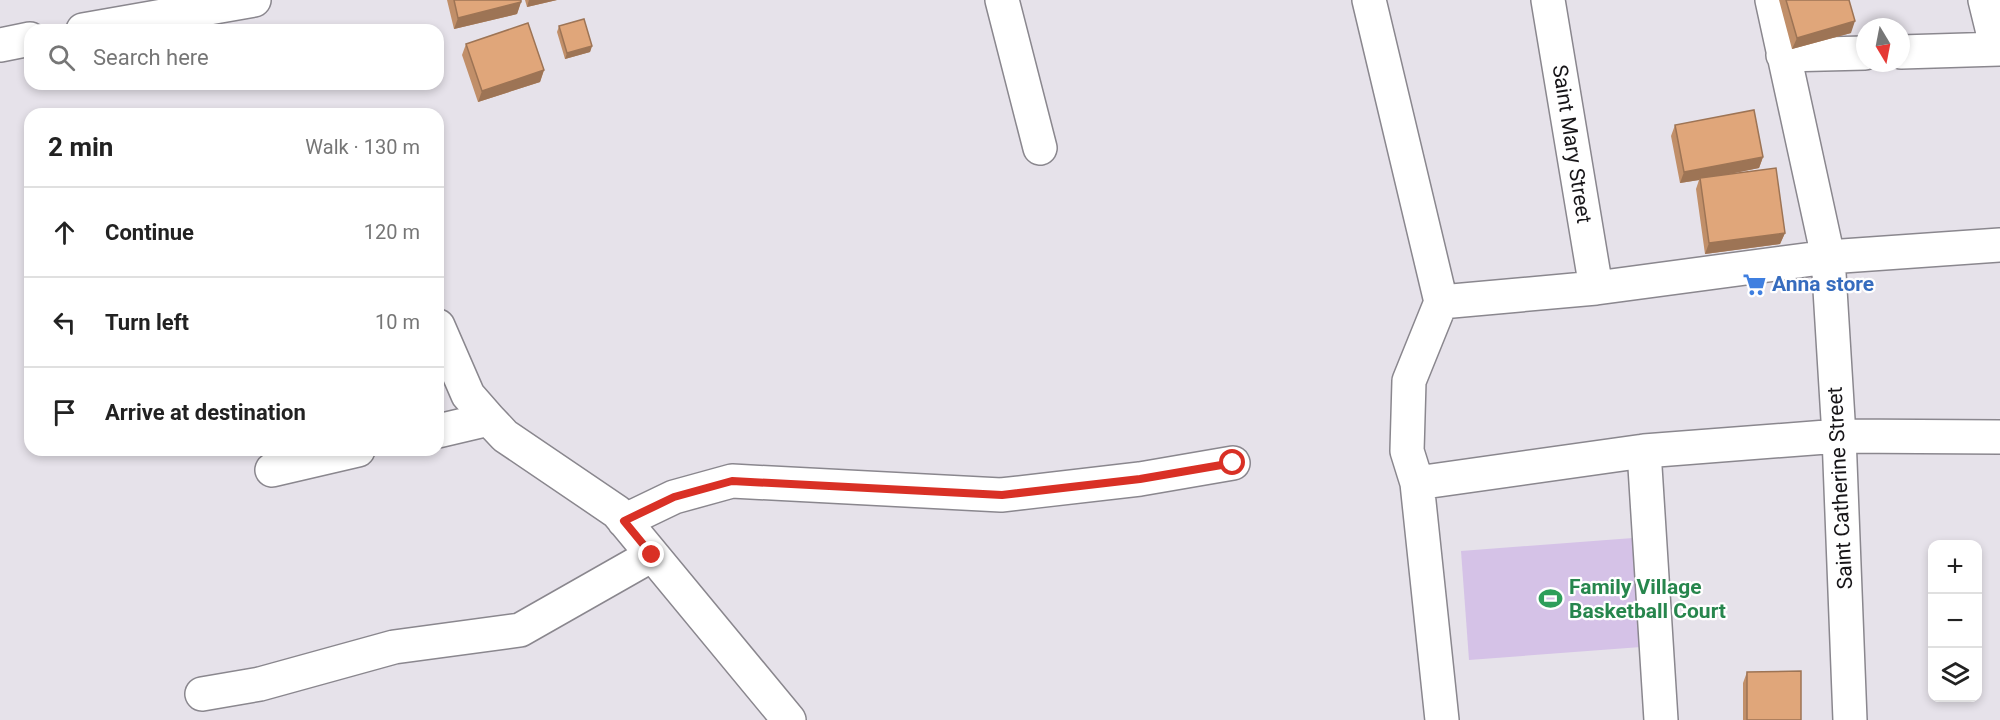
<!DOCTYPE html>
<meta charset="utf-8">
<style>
body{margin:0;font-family:Roboto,sans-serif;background:#f6f6f6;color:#222}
.controls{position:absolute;right:18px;bottom:18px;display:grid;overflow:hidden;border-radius:12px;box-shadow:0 3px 9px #0003}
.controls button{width:54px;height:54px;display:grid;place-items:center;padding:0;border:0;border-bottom:2px solid #e0e0e0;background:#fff;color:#222;font:30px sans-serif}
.compass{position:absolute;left:1856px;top:18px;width:54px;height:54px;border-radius:50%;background:#fff;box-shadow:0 3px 9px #0003;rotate:170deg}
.stop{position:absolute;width:18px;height:18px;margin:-14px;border:4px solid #d93025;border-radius:50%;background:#fff}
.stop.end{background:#d93025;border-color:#fff;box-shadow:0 2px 6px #0008}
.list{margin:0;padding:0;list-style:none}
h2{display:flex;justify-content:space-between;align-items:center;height:78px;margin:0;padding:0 24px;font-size:26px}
h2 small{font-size:20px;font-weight:400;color:#767676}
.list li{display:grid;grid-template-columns:39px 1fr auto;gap:18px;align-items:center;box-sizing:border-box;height:90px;padding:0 24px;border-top:2px solid #e0e0e0}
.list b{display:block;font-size:22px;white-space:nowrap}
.list em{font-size:20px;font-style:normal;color:#767676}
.icon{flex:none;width:33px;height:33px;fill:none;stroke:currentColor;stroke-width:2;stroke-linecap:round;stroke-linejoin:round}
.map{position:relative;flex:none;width:2000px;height:720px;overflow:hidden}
.search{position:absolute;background:#fff;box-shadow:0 3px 9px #0003;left:24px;top:24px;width:420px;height:66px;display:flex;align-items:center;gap:15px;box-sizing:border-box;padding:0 21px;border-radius:18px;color:#767676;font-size:22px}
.panel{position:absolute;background:#fff;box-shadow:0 3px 9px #0003;left:24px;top:108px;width:420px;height:348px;border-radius:18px}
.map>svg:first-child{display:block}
</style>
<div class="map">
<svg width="2000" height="720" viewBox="0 0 2000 720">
<rect width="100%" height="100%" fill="#e6e2ea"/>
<path fill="#d5c2e7" d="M1633 538 1641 647 1469 660 1461 551Z"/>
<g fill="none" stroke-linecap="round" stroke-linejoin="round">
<defs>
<path id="minor" d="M1002 0 1040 148
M1369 0 1441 302 1409 381 1407 451 1417 483
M1548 0 1596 288
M1772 0 1828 257 1839 436 1850 720
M1985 0 1997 49
M83 30 254 0
M0 45 30 39
M1901 52 2000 49
M1783 55 1865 53
M1441 302 1596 288 1828 257 2000 245
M438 326 468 395 489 419 505 436 617 512 789 720
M438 431 489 419
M1644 451 1661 720
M272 470 358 450
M624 521 674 497 732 481 1001 495 1140 479 1233 463
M202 694 260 684 394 647 520 630 652 555
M1442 720 1417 483 1644 451 1839 436 2000 437"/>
</defs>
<use href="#minor" stroke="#8a878e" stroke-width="36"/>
<use href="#minor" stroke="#fff" stroke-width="33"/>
</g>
<path fill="#c18f69" d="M447 0H521V2L517 14 454 29Z
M525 0H557L527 7Z
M1779 0H1849L1851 33 1792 49Z
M559 26 592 46 590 52 565 59 557 32Z
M466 44 544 70 540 82 478 102 462 55Z
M1675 125 1763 157 1759 168 1729 174 1785 233 1780 244 1705 254 1696 189 1699 180 1680 183 1671 136Z
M1747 672 1801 720H1743V683Z"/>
<path fill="#9d7455" d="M529 0H557L527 7Z
M521 2 517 14 454 29 458 18Z
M1855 21 1851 33 1792 49 1797 38Z
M592 46 590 52 565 59 567 53Z
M544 70 540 82 478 102 482 91Z
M1763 157 1759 168 1700 180V178L1699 180 1680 183 1684 172Z
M1785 233 1780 244 1705 254 1709 243Z"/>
<path fill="#e0a67a" stroke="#9d7455" stroke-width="1.5" d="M454 0H521V2L458 18Z
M1786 0H1849L1855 21 1797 38Z
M584 19 592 46 567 53 559 26Z
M528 23 544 70 482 91 466 44Z
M1754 110 1763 157 1684 172 1675 125Z
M1776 168 1785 233 1709 243 1700 178Z
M1801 671V720H1747V672Z"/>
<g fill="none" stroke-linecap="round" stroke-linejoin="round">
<path stroke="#d93025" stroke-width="8" d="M652 555 624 521 674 497 732 481 1002 495 1140 479 1233 463"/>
</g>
<defs>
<symbol id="supermarket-bare" viewBox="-9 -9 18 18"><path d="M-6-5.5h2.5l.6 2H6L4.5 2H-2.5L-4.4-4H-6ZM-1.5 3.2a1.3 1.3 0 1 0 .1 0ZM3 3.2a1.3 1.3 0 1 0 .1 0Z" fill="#3f7fe0" stroke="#fff" stroke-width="2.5" paint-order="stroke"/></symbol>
<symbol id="stadium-bare" viewBox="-9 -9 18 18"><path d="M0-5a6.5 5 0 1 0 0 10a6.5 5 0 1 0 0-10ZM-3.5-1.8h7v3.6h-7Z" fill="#2e9e5b" stroke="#fff" stroke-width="2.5" paint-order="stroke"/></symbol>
</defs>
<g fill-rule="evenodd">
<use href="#supermarket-bare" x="1738" y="268" width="33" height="33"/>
<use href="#stadium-bare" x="1534" y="582" width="33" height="33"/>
</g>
<g text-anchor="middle" stroke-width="4.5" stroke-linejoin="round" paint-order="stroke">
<g font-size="21" fill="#171518" stroke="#fff">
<text transform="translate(1572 144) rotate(81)" y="7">Saint Mary Street</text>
<text transform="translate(1840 488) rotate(-93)" y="7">Saint Catherine Street</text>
</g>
<g font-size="21" font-weight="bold" fill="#366cbe" stroke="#fff" text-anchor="start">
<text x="1772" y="291">Anna store</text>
</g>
<g font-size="21" font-weight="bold" fill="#27864d" stroke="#fff" text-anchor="start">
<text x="1569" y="594">Family Village<tspan x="1569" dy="24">Basketball Court</tspan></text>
</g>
</g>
</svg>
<div class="controls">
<button>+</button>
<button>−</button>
<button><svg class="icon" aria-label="layers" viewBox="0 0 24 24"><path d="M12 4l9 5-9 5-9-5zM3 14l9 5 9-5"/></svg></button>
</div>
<svg class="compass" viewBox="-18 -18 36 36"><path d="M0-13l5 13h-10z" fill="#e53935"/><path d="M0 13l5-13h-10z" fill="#767676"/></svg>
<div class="stop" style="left:1233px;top:463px"></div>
<div class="stop end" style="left:652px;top:555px"></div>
<div class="search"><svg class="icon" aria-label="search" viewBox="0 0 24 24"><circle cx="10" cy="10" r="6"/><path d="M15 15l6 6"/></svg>Search here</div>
<section class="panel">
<h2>2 min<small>Walk · 130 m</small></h2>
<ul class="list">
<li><svg class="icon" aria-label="ahead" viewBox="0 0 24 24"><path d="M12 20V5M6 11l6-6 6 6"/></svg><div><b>Continue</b></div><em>120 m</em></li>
<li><svg class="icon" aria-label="left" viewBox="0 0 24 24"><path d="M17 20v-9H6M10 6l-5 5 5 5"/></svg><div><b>Turn left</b></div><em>10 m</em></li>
<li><svg class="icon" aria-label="arrive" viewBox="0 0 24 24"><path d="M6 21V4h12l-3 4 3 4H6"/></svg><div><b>Arrive at destination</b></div></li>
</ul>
</section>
</div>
